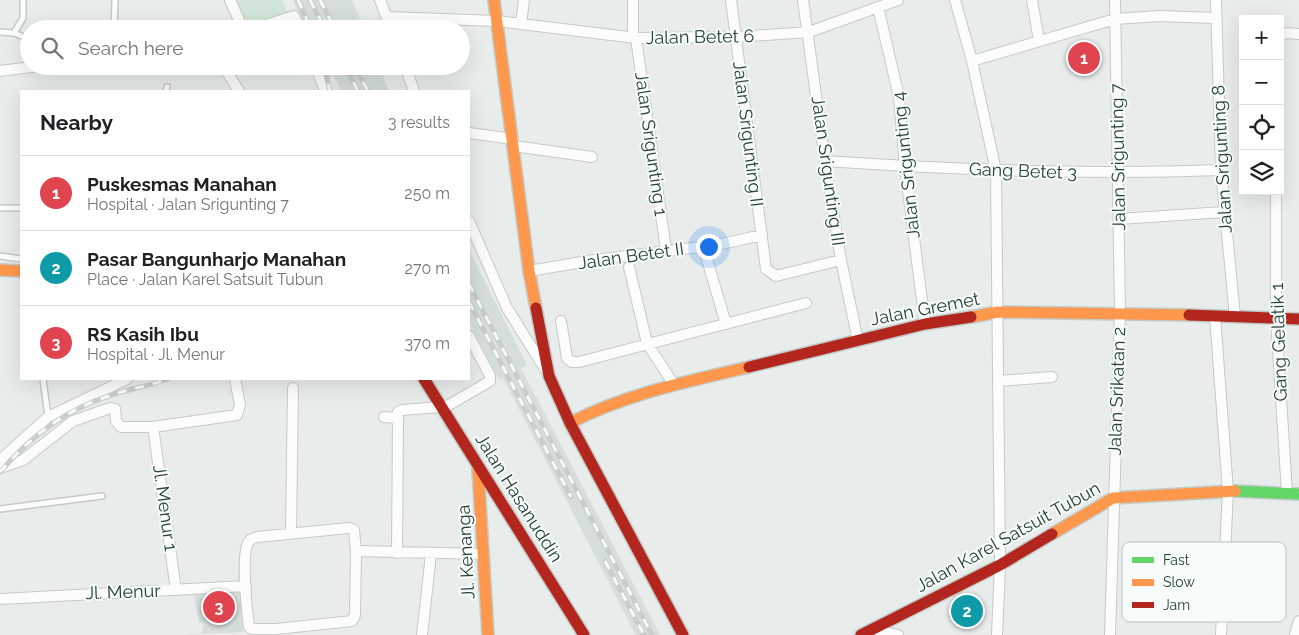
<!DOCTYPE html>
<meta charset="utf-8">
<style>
body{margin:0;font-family:Raleway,sans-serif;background:#f2f2f2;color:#202124}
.controls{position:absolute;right:15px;top:15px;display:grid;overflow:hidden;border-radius:0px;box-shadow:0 5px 20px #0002}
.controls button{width:45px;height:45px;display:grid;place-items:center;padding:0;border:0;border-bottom:1px solid #e0e0e0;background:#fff;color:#202124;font:25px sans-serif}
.you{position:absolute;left:708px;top:246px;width:18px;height:18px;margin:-12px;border:4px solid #fff;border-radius:50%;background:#1a73e8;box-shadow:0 0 0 8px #1a73e833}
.badge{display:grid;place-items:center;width:32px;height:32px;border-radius:50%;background:#111827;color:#fff;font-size:16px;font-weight:700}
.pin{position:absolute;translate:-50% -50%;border:2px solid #fff;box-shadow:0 1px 5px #0006}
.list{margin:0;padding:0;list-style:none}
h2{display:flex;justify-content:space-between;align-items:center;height:65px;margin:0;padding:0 20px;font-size:21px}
h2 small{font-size:16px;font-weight:400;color:#757577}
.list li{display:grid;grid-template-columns:32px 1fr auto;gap:15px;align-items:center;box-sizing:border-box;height:75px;padding:0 20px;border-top:1px solid #e0e0e0}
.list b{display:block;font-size:19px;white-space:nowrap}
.list p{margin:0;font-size:16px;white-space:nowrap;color:#757577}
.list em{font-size:16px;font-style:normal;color:#757577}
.icon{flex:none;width:28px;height:28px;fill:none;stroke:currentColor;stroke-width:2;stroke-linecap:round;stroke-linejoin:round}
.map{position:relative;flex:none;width:1299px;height:635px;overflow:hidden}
.search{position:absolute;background:#fff;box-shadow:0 5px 20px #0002;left:20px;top:20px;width:450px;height:55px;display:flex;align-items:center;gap:12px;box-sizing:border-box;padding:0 18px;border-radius:28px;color:#757577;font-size:19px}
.panel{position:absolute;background:#fff;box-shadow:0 5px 20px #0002;left:20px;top:90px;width:450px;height:290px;border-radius:0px}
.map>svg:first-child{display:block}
</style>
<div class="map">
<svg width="1299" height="635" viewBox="0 0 1299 635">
<rect width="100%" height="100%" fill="#e8edeb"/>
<path fill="#d6dedb" d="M293 0H352L364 29H306Z
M320 66H379L389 91H342L333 75 325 79Z
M469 250 527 365 521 368 660 635H636L503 378 499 380 469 322Z
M240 588 243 632 183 635 202 633 204 623H199L193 591Z"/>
<path fill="#d1e6d8" d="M235 0H282L288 13 246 26Z"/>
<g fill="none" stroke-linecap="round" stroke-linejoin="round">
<defs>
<path id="lane" d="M114 29 115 0
M0 32 14 33 29 39
M14 33 23 18V0
M166 91 167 87
M0 208H21
M0 256 21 259
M43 379 48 417
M0 509 102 496"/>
<path id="street" d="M230 0 243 29
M380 0 391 29
M731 0 766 269 776 276 841 260
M803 0 825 161 841 260 858 341
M955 0 972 61 996 171 1000 565 997 635
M1032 0 1039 41
M1216 0 1221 170 1235 317
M878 7 899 97 905 167 925 324
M387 17 497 21 636 38 736 37 809 32 898 0
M521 24 524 0
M253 29 294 16 301 29
M1280 36 1287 33 1299 34
M633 38V0
M636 38 666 250
M972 61 1115 19 1159 16 1215 18
M223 66 239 91
M316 66 325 91
M405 66 414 91
M0 71 39 66
M469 133 513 139
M514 146 592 157
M825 161C957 170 1089 175 1221 170
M1276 191V318L1287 493
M1119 219 1224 212
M469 221 507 308 545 369
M706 256 726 324
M629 267 647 343 674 385
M529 271 594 260 717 245 762 235
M1215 316 1228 491 1221 635
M561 321 567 358 572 362H579L806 303
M998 381 1052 377
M442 409 490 381V376L469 336
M384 417 398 418 397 553
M398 418V412L402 410 441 407
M153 427 176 590
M0 460 48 417 127 379
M0 468 23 460 73 421 110 408 115 409 116 421 121 427H153L237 415 240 405 235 379
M349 528 354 530 356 551 355 615 352 621 276 629H252L249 627C247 611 241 557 248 543 250 539 253 538 257 537Z
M291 533 293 388
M356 551 483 554
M0 599 246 586
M871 630 898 635
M422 635 431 554
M1110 635 1120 313 1115 0
M1295 635 1299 621"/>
<path id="fast" d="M1235 491 1299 494"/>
<path id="slow" d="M494 0 529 271 536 308
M0 270 21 271
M971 317 998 312 1189 315
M570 423C625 394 689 381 749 367
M478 469 488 635
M1052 534 1113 498 1235 491"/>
<path id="jam" d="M536 308 549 376 570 423 683 635
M1189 315 1299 319
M749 367 925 324 971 317
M424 379 584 635
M861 635 1000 565 1052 534"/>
</defs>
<use href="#lane" stroke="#c5cac8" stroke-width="8"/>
<use href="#street" stroke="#c5cac8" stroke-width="12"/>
<use href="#fast" stroke="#c3cbc8" stroke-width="14"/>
<use href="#slow" stroke="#c3cbc8" stroke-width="14"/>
<use href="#jam" stroke="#c3cbc8" stroke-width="14"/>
<use href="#lane" stroke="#fcfcfc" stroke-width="5"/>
<use href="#street" stroke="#fcfcfc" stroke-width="10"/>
<use href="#fast" stroke="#63d668" stroke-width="11"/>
<use href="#slow" stroke="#ff974d" stroke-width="11"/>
<use href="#jam" stroke="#b3261e" stroke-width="11"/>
<defs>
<path id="rail" d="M298 0 311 29
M310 0 325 29
M320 0 335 29
M324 66 330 91
M345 66 358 91
M354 66 368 91
M469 284 652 635
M469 302 571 497
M0 472C30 437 65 410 109 396 128 389 149 386 168 379
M605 561 644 635"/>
</defs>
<use href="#rail" stroke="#c9cdcc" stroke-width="5"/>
<use href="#rail" stroke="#f7fbf9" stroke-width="3" stroke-dasharray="9" stroke-linecap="butt"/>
</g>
<g text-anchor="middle" stroke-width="4" stroke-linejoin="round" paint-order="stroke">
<g font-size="18" fill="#24423a" stroke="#f7fbf9">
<text transform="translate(700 37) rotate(-1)" y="6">Jalan Betet 6</text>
<text transform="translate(748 134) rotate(83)" y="6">Jalan Srigunting II</text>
<text transform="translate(651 144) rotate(82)" y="6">Jalan Srigunting 1</text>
<text transform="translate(1118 157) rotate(-91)" y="6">Jalan Srigunting 7</text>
<text transform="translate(1222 159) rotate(-93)" y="6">Jalan Srigunting 8</text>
<text transform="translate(906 165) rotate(-96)" y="6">Jalan Srigunting 4</text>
<text transform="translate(828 171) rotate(82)" y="6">Jalan Srigunting III</text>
<text transform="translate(1023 171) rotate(2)" y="6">Gang Betet 3</text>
<text transform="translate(631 256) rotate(-8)" y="6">Jalan Betet II</text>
<text transform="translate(925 309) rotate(-11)" y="6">Jalan Gremet</text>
<text transform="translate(1279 342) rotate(-92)" y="6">Gang Gelatik 1</text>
<text transform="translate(1117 391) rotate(-88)" y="6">Jalan Srikatan 2</text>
<text transform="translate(519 498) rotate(58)" y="6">Jalan Hasanuddin</text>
<text transform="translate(165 508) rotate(82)" y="6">Jl. Menur 1</text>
<text transform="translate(1008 537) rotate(-29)" y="6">Jalan Karel Satsuit Tubun</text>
<text transform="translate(466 552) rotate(-93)" y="6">Jl. Kenanga</text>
<text transform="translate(123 592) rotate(-2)" y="6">Jl. Menur</text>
</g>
</g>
<rect x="1122" y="542" width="164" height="80" rx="8" fill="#f7fbf9" stroke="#b8c4c0" stroke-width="1"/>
<rect x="1132" y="557" width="22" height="6" fill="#63d668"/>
<rect x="1132" y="579" width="22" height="7" fill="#ff974d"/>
<rect x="1132" y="602" width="22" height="6" fill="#b3261e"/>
<g font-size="14" fill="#24423a">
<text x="1163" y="565">Fast</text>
<text x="1163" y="587">Slow</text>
<text x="1163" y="610">Jam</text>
</g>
</svg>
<div class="controls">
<button>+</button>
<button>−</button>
<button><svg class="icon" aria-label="locate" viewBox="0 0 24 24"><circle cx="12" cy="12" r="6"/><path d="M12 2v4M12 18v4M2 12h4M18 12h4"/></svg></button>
<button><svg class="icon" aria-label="layers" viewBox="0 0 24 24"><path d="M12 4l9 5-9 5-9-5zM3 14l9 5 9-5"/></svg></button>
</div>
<div class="you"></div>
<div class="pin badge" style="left:1084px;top:58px;background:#e0444e">1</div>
<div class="pin badge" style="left:967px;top:611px;background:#0f9aa8">2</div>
<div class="pin badge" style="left:219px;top:607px;background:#e0444e">3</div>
<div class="search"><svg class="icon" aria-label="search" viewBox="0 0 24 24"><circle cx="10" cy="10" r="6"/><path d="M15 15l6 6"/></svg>Search here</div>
<section class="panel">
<h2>Nearby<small>3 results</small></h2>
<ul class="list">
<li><span class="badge" style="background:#e0444e">1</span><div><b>Puskesmas Manahan</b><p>Hospital · Jalan Srigunting 7</p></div><em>250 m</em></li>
<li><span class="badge" style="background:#0f9aa8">2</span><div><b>Pasar Bangunharjo Manahan</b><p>Place · Jalan Karel Satsuit Tubun</p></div><em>270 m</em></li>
<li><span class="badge" style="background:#e0444e">3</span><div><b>RS Kasih Ibu</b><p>Hospital · Jl. Menur</p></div><em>370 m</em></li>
</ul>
</section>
</div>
